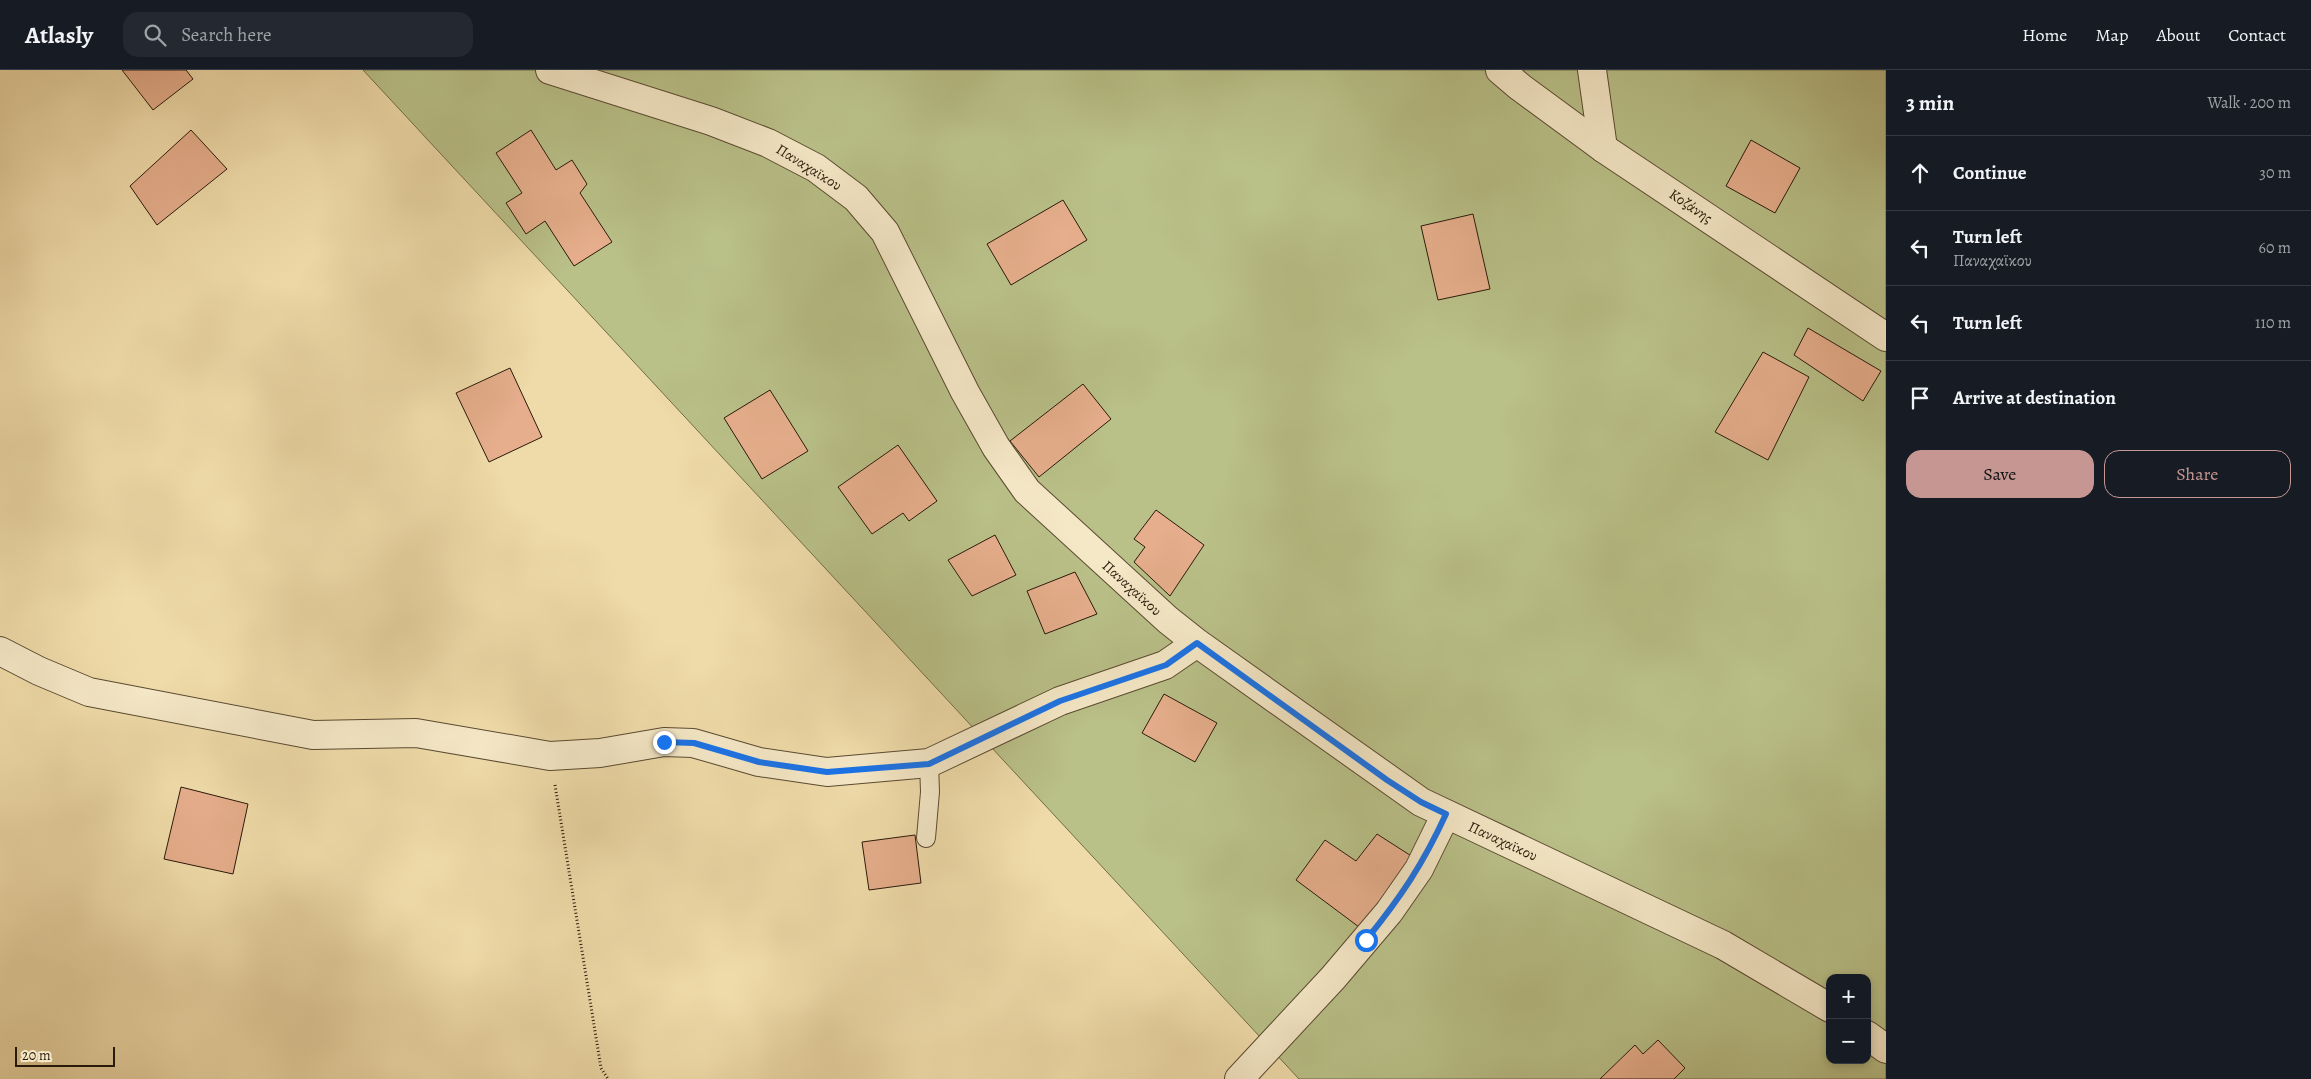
<!DOCTYPE html>
<meta charset="utf-8">
<style>
body{margin:0;font-family:Alegreya,serif;background:#242831;color:#f1f3f6}
.controls{position:absolute;right:15px;bottom:15px;display:grid;overflow:hidden;border-radius:10px;box-shadow:0 2px 8px #0003}
.controls button{width:45px;height:45px;display:grid;place-items:center;padding:0;border:0;border-bottom:1px solid #363941;background:#171b24;color:#f1f3f6;font:25px sans-serif}
.scale{position:absolute;left:15px;bottom:12px;width:100px;box-sizing:border-box;padding-left:5px;border:2px solid #291a09;border-top:0;font-size:14px;line-height:18px;white-space:nowrap;color:#291a09;-webkit-text-stroke:4px #f5e8c7;paint-order:stroke}
.stop{position:absolute;width:15px;height:15px;margin:-11px;border:4px solid #1a73e8;border-radius:50%;background:#fff}
.stop.end{background:#1a73e8;border-color:#fff;box-shadow:0 1px 5px #0008}
.list{margin:0;padding:0;list-style:none}
h2{display:flex;justify-content:space-between;align-items:center;height:65px;margin:0;padding:0 20px;font-size:21px}
h2 small{font-size:16px;font-weight:400;color:#9ea1a6}
.list li{display:grid;grid-template-columns:32px 1fr auto;gap:15px;align-items:center;box-sizing:border-box;height:75px;padding:0 20px;border-top:1px solid #363941}
.list b{display:block;font-size:19px;white-space:nowrap}
.list p{margin:0;font-size:16px;white-space:nowrap;color:#9ea1a6}
.list em{font-size:16px;font-style:normal;color:#9ea1a6}
.actions{display:flex;gap:10px;padding:15px 20px}
.actions a{flex:1;padding:11px 0;border:1px solid #c59692;border-radius:15px;text-align:center;font-size:18px;color:#c59692}
.actions .main{background:#c59692;color:#111}
.icon{flex:none;width:28px;height:28px;fill:none;stroke:currentColor;stroke-width:2;stroke-linecap:round;stroke-linejoin:round}
.map{position:relative;flex:none;width:1886px;height:1009px;overflow:hidden}
header{display:flex;align-items:center;gap:30px;box-sizing:border-box;height:70px;padding:0 25px;background:#171b24;border-bottom:1px solid #363941}
header strong{font-size:24px}
nav{display:flex;gap:28px;margin-inline-start:auto;font-size:18px}
.search{width:350px;height:45px;background:#242831;display:flex;align-items:center;gap:12px;box-sizing:border-box;padding:0 18px;border-radius:15px;color:#9ea1a6;font-size:19px}
main{display:flex}
aside{flex:1;background:#171b24}
.map>svg:first-child{display:block}
</style>
<header>
<strong>Atlasly</strong>
<div class="search"><svg class="icon" aria-label="search" viewBox="0 0 24 24"><circle cx="10" cy="10" r="6"/><path d="M15 15l6 6"/></svg>Search here</div>
<nav><a>Home</a><a>Map</a><a>About</a><a>Contact</a></nav>
</header>
<main>
<div class="map">
<svg width="1886" height="1009" viewBox="0 0 1886 1009">
<rect width="100%" height="100%" fill="#efdba9"/>
<filter id="stains"><feTurbulence type="fractalNoise" baseFrequency=".004" numOctaves="4"/><feColorMatrix values="0 0 0 0 .2 0 0 0 0 .09 0 0 0 0 .02 0 0 0 .5 -.17"/></filter>
<radialGradient id="worn" r=".72"><stop offset=".6" stop-color="#630" stop-opacity="0"/><stop offset="1" stop-color="#630" stop-opacity=".3"/></radialGradient>
<path fill="#b9c088" stroke="#716d48" fill-rule="evenodd" d="M363 0H1886V1009H1299ZM1830 908H1867V990H1830Z"/>
<path fill="#e6ae8c" stroke="#291a09" d="M122 0H186L193 9 153 40Z
M191 60 227 99 157 155 130 116Z
M531 60 556 100 572 90 587 114 580 123 612 172 574 196 545 151 526 164 506 133 522 123 496 83Z
M1751 70 1800 98 1775 143 1726 116Z
M1063 130 1087 170 1011 215 987 174Z
M1473 144 1490 219 1438 230 1421 156Z
M1808 258 1881 301 1863 331 1794 285Z
M1763 282 1809 307 1768 390 1715 362Z
M510 298 542 367 489 392 456 323Z
M1083 314 1111 349 1039 407 1010 371Z
M770 320 808 381 762 409 724 348Z
M898 375 937 431 909 451 903 443 872 464 838 417Z
M1156 440 1204 475 1170 526 1134 492 1145 477 1134 469Z
M995 465 1016 505 972 526 948 490Z
M1075 502 1097 544 1045 564 1027 521Z
M1164 624 1217 653 1195 692 1142 663Z
M181 717 248 734 233 804 164 789Z
M1377 764 1416 789 1363 860 1296 810 1325 770 1356 791Z
M915 765 921 813 869 820 862 772Z
M1658 970 1685 998 1674 1009H1600L1635 975 1643 984Z"/>
<g fill="none" stroke-linecap="round" stroke-linejoin="round">
<defs>
<path id="service" d="M926 768 930 722 929 693"/>
<path id="minor" d="M550 0 711 51 768 73 816 98 856 128 885 162 965 322 996 377 1027 421 1168 550 1197 573 1421 732 1723 875 1830 938
M1592 0 1603 78
M0 581 39 601 89 622 313 665 416 663 550 686 600 683 664 672 693 673 759 692 827 702 929 693 1060 631 1165 595 1197 573
M1867 965 1886 979
M1239 1009 1333 908 1389 842 1419 799 1446 744"/>
<path id="tertiary" d="M1500 0 1520 17 1603 78 1886 267"/>
</defs>
<use href="#service" stroke="#5a4a31" stroke-width="20"/>
<use href="#minor" stroke="#5a4a31" stroke-width="30"/>
<use href="#tertiary" stroke="#5a4a31" stroke-width="30"/>
<path stroke="#291a09" stroke-width="3" stroke-dasharray="1 2.5" stroke-linecap="butt" d="M555 715 601 998 608 1009"/>
<use href="#service" stroke="#f5e8c7" stroke-width="18"/>
<use href="#minor" stroke="#f5e8c7" stroke-width="28"/>
<use href="#tertiary" stroke="#f5e8c7" stroke-width="28"/>
</g>
<g fill="none" stroke-linecap="round" stroke-linejoin="round">
<path stroke="#1a73e8" stroke-width="6" d="M664 672 694 673 759 692 827 702 929 694 1060 631 1166 595 1197 573 1387 710 1421 732 1446 744C1423 794 1401 827 1366 870"/>
</g>
<g text-anchor="middle" stroke-width="4" stroke-linejoin="round" paint-order="stroke">
<g font-size="15" fill="#291a09" stroke="#f5e8c7">
<text transform="translate(809 97) rotate(32)" y="5">Παναχαϊκου</text>
<text transform="translate(1691 136) rotate(34)" y="5">Κοζάνης</text>
<text transform="translate(1132 518) rotate(42)" y="5">Παναχαϊκου</text>
<text transform="translate(1503 771) rotate(25)" y="5">Παναχαϊκου</text>
</g>
</g>
<rect width="100%" height="100%" filter="url(#stains)"/>
<rect width="100%" height="100%" fill="url(#worn)"/>
</svg>
<div class="controls">
<button>+</button>
<button>−</button>
</div>
<div class="scale">20 m</div>
<div class="stop" style="left:1366px;top:870px"></div>
<div class="stop end" style="left:664px;top:672px"></div>
</div>
<aside>
<h2>3 min<small>Walk · 200 m</small></h2>
<ul class="list">
<li><svg class="icon" aria-label="ahead" viewBox="0 0 24 24"><path d="M12 20V5M6 11l6-6 6 6"/></svg><div><b>Continue</b></div><em>30 m</em></li>
<li><svg class="icon" aria-label="left" viewBox="0 0 24 24"><path d="M17 20v-9H6M10 6l-5 5 5 5"/></svg><div><b>Turn left</b><p>Παναχαϊκου</p></div><em>60 m</em></li>
<li><svg class="icon" aria-label="left" viewBox="0 0 24 24"><path d="M17 20v-9H6M10 6l-5 5 5 5"/></svg><div><b>Turn left</b></div><em>110 m</em></li>
<li><svg class="icon" aria-label="arrive" viewBox="0 0 24 24"><path d="M6 21V4h12l-3 4 3 4H6"/></svg><div><b>Arrive at destination</b></div></li>
</ul>
<div class="actions"><a class="main">Save</a><a>Share</a></div>
</aside>
</main>
